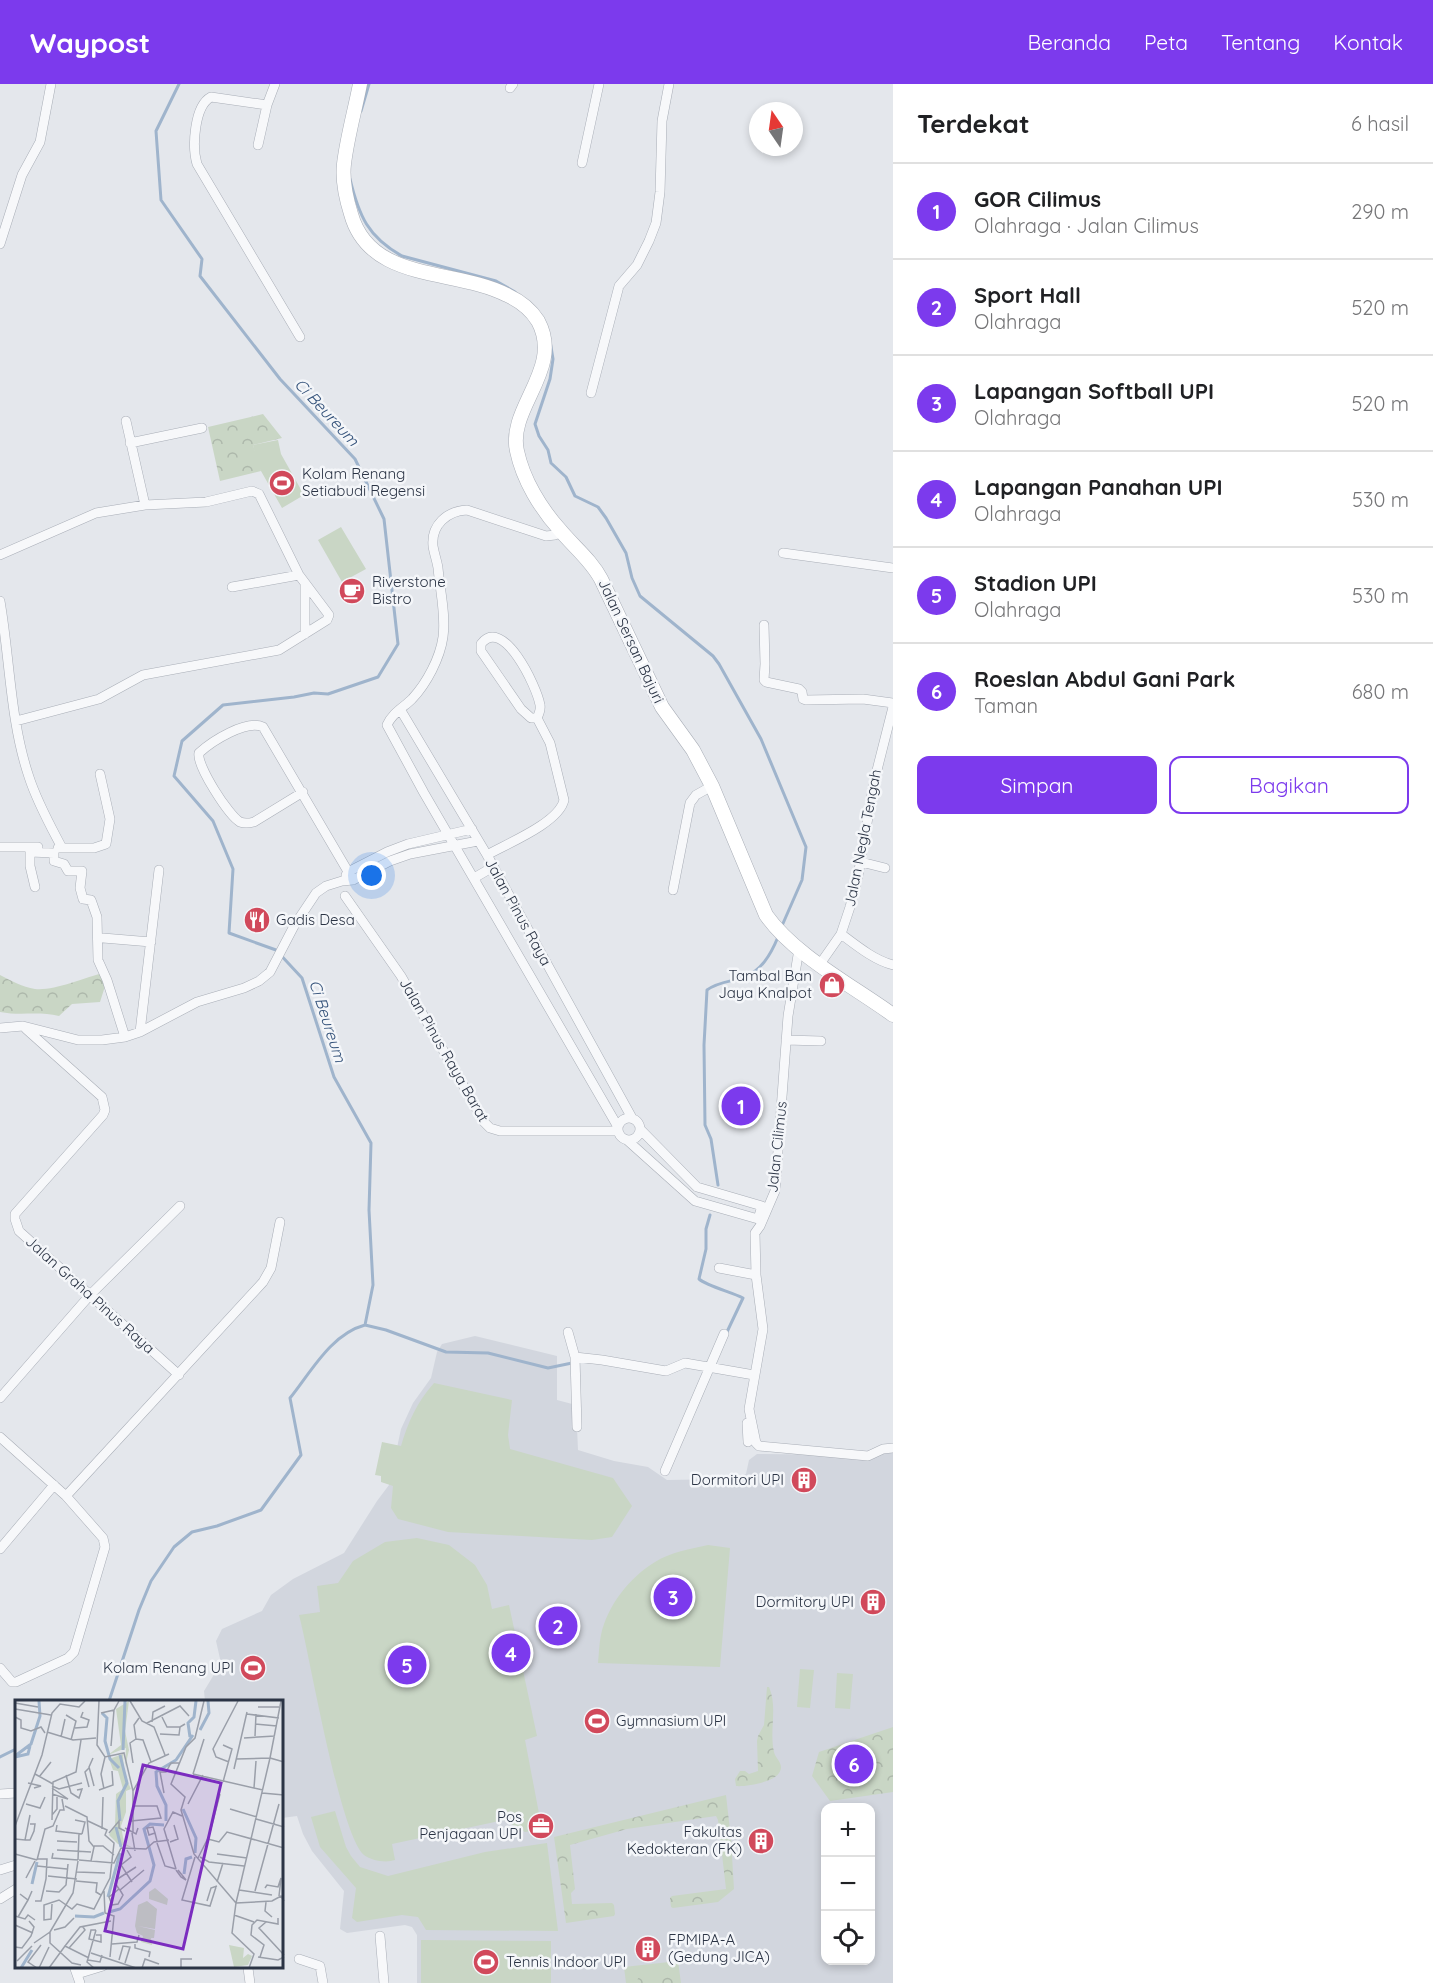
<!DOCTYPE html>
<html lang="id">
<meta charset="utf-8">
<style>
body{margin:0;font-family:Quicksand,sans-serif;background:#f6f6f6;color:#202124}
.controls{position:absolute;right:18px;bottom:18px;display:grid;overflow:hidden;border-radius:12px;box-shadow:0 3px 9px #0003}
.controls button{width:54px;height:54px;display:grid;place-items:center;padding:0;border:0;border-bottom:2px solid #e0e0e0;background:#fff;color:#202124;font:30px sans-serif}
.compass{position:absolute;left:749px;top:18px;width:54px;height:54px;border-radius:50%;background:#fff;box-shadow:0 3px 9px #0003;rotate:347deg}
.you{position:absolute;left:372px;top:792px;width:21px;height:21px;margin:-15px;border:4px solid #fff;border-radius:50%;background:#1a73e8;box-shadow:0 0 0 9px #1a73e833}
.badge{display:grid;place-items:center;width:39px;height:39px;border-radius:50%;background:#7c3aed;color:#fff;font-size:20px;font-weight:700}
.pin{position:absolute;translate:-50% -50%;border:3px solid #fff;box-shadow:0 2px 6px #0006}
.list{margin:0;padding:0;list-style:none}
h2{display:flex;justify-content:space-between;align-items:center;height:78px;margin:0;padding:0 24px;font-size:26px}
h2 small{font-size:20px;font-weight:400;color:#757577}
.list li{display:grid;grid-template-columns:39px 1fr auto;gap:18px;align-items:center;box-sizing:border-box;height:96px;padding:0 24px;border-top:2px solid #e0e0e0}
.list b{display:block;font-size:22px;white-space:nowrap}
.list p{margin:0;font-size:20px;white-space:nowrap;color:#757577}
.list em{font-size:20px;font-style:normal;color:#757577}
.actions{display:flex;gap:12px;padding:18px 24px}
.actions a{flex:1;padding:14px 0;border:2px solid #7c3aed;border-radius:12px;text-align:center;font-size:21px;color:#7c3aed}
.actions .main{background:#7c3aed;color:#fff}
.icon{flex:none;width:33px;height:33px;fill:none;stroke:currentColor;stroke-width:2;stroke-linecap:round;stroke-linejoin:round}
.map{position:relative;flex:none;width:893px;height:1899px;overflow:hidden}
header{display:flex;align-items:center;gap:36px;box-sizing:border-box;height:84px;padding:0 30px;background:#7c3aed;color:#fff}
header strong{font-size:28px}
nav{display:flex;gap:33px;margin-inline-start:auto;font-size:21px}
main{display:flex}
aside{flex:1;background:#fff}
.map>svg:first-child{display:block}
</style>
<header>
<strong>Waypost</strong>
<nav><a>Beranda</a><a>Peta</a><a>Tentang</a><a>Kontak</a></nav>
</header>
<main>
<div class="map">
<svg width="893" height="1899" viewBox="0 0 893 1899">
<defs>
<pattern id="forest-crowns" width="20" height="18" patternUnits="userSpaceOnUse" patternTransform="scale(1.5)"><rect width="20" height="18" fill="#c9d6c5"/><path d="M2 6a3 3 0 1 1 6 0M12 15a3 3 0 1 1 6 0" fill="none" stroke="#adb8ab"/></pattern>
</defs>
<rect width="100%" height="100%" fill="#e4e7ec"/>
<path fill="#d2d6de" fill-rule="evenodd" d="M475 1252 557 1272V1316L576 1321 578 1366 614 1377 648 1383 667 1396 727 1395 746 1390 749 1376 757 1370 850 1371 893 1364V1899H417V1851L412 1843 405 1841 347 1849 340 1845 344 1807 312 1767 303 1750 297 1732 282 1734V1617H205L204 1607 221 1579 216 1557 222 1545 262 1527 271 1511 293 1495 344 1469 377 1417 389 1401 401 1345 413 1319 431 1294 437 1268 442 1260ZM826 1724H870V1876H826Z"/>
<path fill="#c9d6c5" d="M278 356 281 370 304 411 282 424 257 380 253 361Z
M341 443 366 485 342 498 318 456Z
M434 1299 512 1316 508 1351 510 1365 613 1394 632 1422 612 1453 592 1456 448 1448 398 1435 391 1424 393 1402 381 1398V1392L375 1391 382 1358 401 1362C408 1338 417 1318 434 1299Z
M417 1454 449 1461 475 1481 487 1501 492 1525 509 1521 537 1652 525 1656 542 1745 525 1748 504 1736 392 1760 395 1776C386 1779 372 1777 364 1771 340 1751 310 1572 299 1531L320 1528 317 1502 338 1499 353 1477 385 1458Z
M708 1461 730 1464 720 1583 598 1579C599 1569 599 1560 601 1551 607 1522 630 1493 655 1478 671 1468 690 1465 708 1461Z
M800 1585 814 1586 810 1624 797 1623Z
M837 1589 853 1590 850 1625 835 1624Z
M335 1727 346 1763 351 1772 360 1783 388 1792 485 1768 547 1759 558 1847 426 1846 418 1833 402 1831 357 1838 352 1834 356 1804 320 1763 311 1733Z
M421 1856 551 1857V1899H421Z
M678 1877 681 1899H626L624 1883Z"/>
<path fill="url(#forest-crowns)" d="M263 330 282 354 253 361 261 387 220 397 208 343Z
M99 890 107 896 100 918 72 920 59 932C39 927 20 932 0 928V891C12 897 22 903 35 905 53 907 82 895 99 890Z
M767 1603H769C778 1623 769 1647 774 1668 776 1676 785 1680 779 1689 774 1698 746 1703 736 1702L735 1695 740 1687H745L749 1690 758 1687 757 1657 758 1652 764 1641Z
M893 1643V1708L830 1717 812 1692 819 1668Z
M726 1711 731 1755 734 1805 718 1818 673 1824 671 1823 670 1814 672 1812 726 1805 718 1736 716 1732 627 1745 570 1761 575 1805 571 1809 572 1820 612 1819 614 1821 615 1830 614 1832 566 1839 554 1753Z
M650 1886C661 1886 671 1888 676 1899H635L641 1890Z"/>
<g fill="none" stroke-linecap="round" stroke-linejoin="round">
<path stroke="#9fb4cc" stroke-width="3" d="M361 27 369 0
M350 95C359 132 368 153 402 172L496 197 515 208
M550 257 553 275 550 295 535 340 539 352 548 366 551 379 566 393 575 412 598 423 606 434 626 469 632 494 640 512 713 572 719 580 761 655 806 763 802 796 781 844
M718 1101 711 1055 705 1041 704 961 707 906C718 898 729 898 742 894 761 888 771 870 778 853
M710 1131 706 1145V1165L699 1195C707 1202 731 1208 743 1214L726 1250
M365 1241 386 1246 446 1268 488 1269 548 1284 572 1279
M109 1617 139 1526 151 1497 174 1463 192 1448 217 1442 261 1426 301 1371 290 1314C311 1288 331 1250 365 1241L373 1201 369 1126 371 1059 334 993 302 894 276 866 229 849 233 785 213 737 174 692 182 657 223 621 294 613 314 609 328 610 378 593 398 560 384 435 355 375 280 295 200 192 202 175 161 116 156 47 179 0
M0 1673 16 1665"/>
<defs>
<path id="street" d="M275 0 267 21 211 13C194 22 192 63 197 80L300 253
M510 4 513 0
M258 61 267 21
M582 79 599 0
M0 160 22 91 40 58 51 0
M591 309 619 202 637 181 649 157 656 139 660 108 662 37 669 0
M126 337 145 421
M130 359 202 344
M561 448 555 451 546 452 467 426C447 427 431 441 433 462 434 469 437 477 438 484 440 506 446 531 443 553 440 574 427 599 412 615 404 623 392 629 387 641L424 709 618 1043
M783 469 893 484
M0 471 96 429 145 421 206 418 252 407 259 410 299 491 329 531 327 536 279 566 143 591 99 615 16 637
M232 503 299 491
M0 517C10 575 10 637 29 693 37 718 50 741 62 764
M764 541 765 580 764 596 766 598 799 605 802 608 803 615 806 616 863 615 893 619
M305 550V499
M400 625 487 771 632 1034
M303 708 254 738C250 739 245 740 240 738 229 732 196 681 199 669 212 657 247 635 263 643L353 796
M0 763H38
M30 763V782L35 803
M58 764H94L106 760 110 735 100 690
M30 768 54 769V777L64 780 68 787H82L80 804 83 815 91 816 97 833 98 876 107 896 125 953
M487 771C506 760 559 739 564 716L550 659 537 634H531L521 625 481 567V560C503 531 537 603 540 621 541 626 539 630 537 634
M861 778 885 784
M346 791 348 788 387 768 408 760 472 745
M474 794 493 783
M673 806 690 719 696 711 712 702
M345 812 401 892 484 1038 490 1044 500 1047H618
M841 850C857 862 874 876 893 881
M103 854 151 858
M799 865 788 932 775 1107 760 1142 755 1149 756 1191 763 1245 749 1325 756 1359 759 1362 868 1372 883 1365 893 1364
M820 880 841 850 850 823 858 792 874 698 893 623
M0 944 23 942 78 956H102L125 953 140 948 197 918 244 904 259 897 270 888 294 842 316 809 326 802 342 797 353 796 390 777 410 770 478 757
M26 945 102 1013 105 1026 103 1031 15 1130V1135L19 1147 179 1291
M140 948 159 786
M786 956 821 957
M618 1045a11 11 0 1 1 22 0a11 11 0 1 1-22 0Z
M627 1056 695 1117 758 1135 762 1122 697 1103 640 1045
M719 1184 756 1191
M568 1248 575 1273 577 1343
M575 1273 602 1276 666 1287 685 1279 754 1291
M0 1314 90 1211 180 1122
M747 1339 748 1358
M0 1353 66 1412 103 1454 105 1463 74 1568 68 1574 16 1598H12L0 1584
M665 1387 724 1250
M66 1412 263 1198 271 1184 280 1138
M0 1465 54 1401
M0 1710 16 1709
M0 1786 16 1781
M0 1815 16 1805
M380 1852 384 1899
M299 1875 320 1882 323 1899
M74 1882 80 1899
M248 1884 250 1899
M77 1890 103 1882"/>
<path id="secondary" d="M360 0C355 26 347 54 344 80 342 97 346 114 351 130 370 199 455 184 507 211 520 217 530 224 538 237 564 285 507 324 517 367 523 396 541 425 560 446 574 463 591 476 601 495L662 623 693 666 712 702 766 831C794 871 853 902 893 931"/>
</defs>
<use href="#street" stroke="#a9aeb7" stroke-width="10"/>
<use href="#secondary" stroke="#a9aeb7" stroke-width="15"/>
<use href="#street" stroke="#f7f8fa" stroke-width="9"/>
<use href="#secondary" stroke="#fff" stroke-width="14"/>
</g>
<defs>
<symbol id="stadium-disc" viewBox="-11 -11 22 22"><circle r="9.5" fill="#d1495b" stroke="#f4f6f9"/><path d="M0-5a6.5 5 0 1 0 0 10a6.5 5 0 1 0 0-10ZM-3.5-1.8h7v3.6h-7Z" fill="#fff"/></symbol>
<symbol id="cafe-disc" viewBox="-11 -11 22 22"><circle r="9.5" fill="#d1495b" stroke="#f4f6f9"/><path d="M-5.5-4.5H6V0H3Q3 3.5 0 3.5H-2.5Q-5.5 3.5-5.5 0ZM3-3.2v2h1.7v-2ZM-6 4.5H4V6H-6Z" fill="#fff"/></symbol>
<symbol id="restaurant-disc" viewBox="-11 -11 22 22"><circle r="9.5" fill="#d1495b" stroke="#f4f6f9"/><path d="M-5-6h1v4h1v-4h1v4h1v-4h1v5L-1.5 .5V6h-2V.5L-5-1ZM5-6V6H3V1.5H1.5Q1.5-4 5-6Z" fill="#fff"/></symbol>
<symbol id="shop-disc" viewBox="-11 -11 22 22"><circle r="9.5" fill="#d1495b" stroke="#f4f6f9"/><path d="M-5-2.5h2.3a2.7 3.5 0 0 1 5.4 0H5L5.5 6h-11ZM-1.5-2.5h3a1.5 2.3 0 0 0-3 0Z" fill="#fff"/></symbol>
<symbol id="building-disc" viewBox="-11 -11 22 22"><circle r="9.5" fill="#d1495b" stroke="#f4f6f9"/><path d="M-4-6H4V6H1V3H-1V6H-4ZM-2.5-4.3h1.7v1.8h-1.7ZM.8-4.3h1.7v1.8H.8ZM-2.5-1h1.7V.8h-1.7ZM.8-1h1.7V.8H.8Z" fill="#fff"/></symbol>
<symbol id="office-disc" viewBox="-11 -11 22 22"><circle r="9.5" fill="#d1495b" stroke="#f4f6f9"/><path d="M-6-3h4V-5.5h4V-3h4V5H-6ZM-1-4.5V-3h2v-1.5ZM-6 0V1H6V0Z" fill="#fff"/></symbol>
</defs>
<g fill-rule="evenodd">
<use href="#stadium-disc" x="267" y="384" width="30" height="30"/>
<use href="#cafe-disc" x="337" y="492" width="30" height="30"/>
<use href="#restaurant-disc" x="242" y="821" width="30" height="30"/>
<use href="#shop-disc" x="817" y="886" width="30" height="30"/>
<use href="#building-disc" x="789" y="1381" width="30" height="30"/>
<use href="#building-disc" x="858" y="1503" width="30" height="30"/>
<use href="#stadium-disc" x="238" y="1569" width="30" height="30"/>
<use href="#stadium-disc" x="582" y="1622" width="30" height="30"/>
<use href="#office-disc" x="526" y="1727" width="30" height="30"/>
<use href="#building-disc" x="746" y="1742" width="30" height="30"/>
<use href="#building-disc" x="633" y="1850" width="30" height="30"/>
<use href="#stadium-disc" x="471" y="1863" width="30" height="30"/>
</g>
<g text-anchor="middle" stroke-width="5" stroke-linejoin="round" paint-order="stroke">
<g font-size="15" fill="#2b3445" stroke="#f4f6f9" text-anchor="start">
<text x="302" y="395">Kolam Renang<tspan x="302" dy="17">Setiabudi Regensi</tspan></text>
<text x="372" y="503">Riverstone<tspan x="372" dy="17">Bistro</tspan></text>
<text x="276" y="841">Gadis Desa</text>
<text x="812" y="897" text-anchor="end">Tambal Ban<tspan x="812" dy="17">Jaya Knalpot</tspan></text>
<text x="784" y="1401" text-anchor="end">Dormitori UPI</text>
<text x="854" y="1523" text-anchor="end">Dormitory UPI</text>
<text x="234" y="1589" text-anchor="end">Kolam Renang UPI</text>
<text x="616" y="1642">Gymnasium UPI</text>
<text x="522" y="1738" text-anchor="end">Pos<tspan x="522" dy="17">Penjagaan UPI</tspan></text>
<text x="742" y="1753" text-anchor="end">Fakultas<tspan x="742" dy="17">Kedokteran (FK)</tspan></text>
<text x="668" y="1861">FPMIPA-A<tspan x="668" dy="17">(Gedung JICA)</tspan></text>
<text x="506" y="1883">Tennis Indoor UPI</text>
</g>
<g font-size="15" fill="#2b3445" stroke="#f4f6f9">
<text transform="translate(631 557) rotate(65)" y="5">Jalan Sersan Bajuri</text>
<text transform="translate(863 754) rotate(-79)" y="5">Jalan Negla Tengah</text>
<text transform="translate(518 828) rotate(61)" y="5">Jalan Pinus Raya</text>
<text transform="translate(444 966) rotate(60)" y="5">Jalan Pinus Raya Barat</text>
<text transform="translate(777 1063) rotate(-84)" y="5">Jalan Cilimus</text>
<text transform="translate(90 1211) rotate(42)" y="5">Jalan Graha Pinus Raya</text>
</g>
<g font-size="16" font-style="italic" fill="#34527a" stroke="#f4f6f9">
<text transform="translate(327 328) rotate(47)" y="6">Ci Beureum</text>
<text transform="translate(328 937) rotate(72)" y="6">Ci Beureum</text>
</g>
</g>
<g transform="translate(15 1616)">
<rect width="268" height="268" fill="#e4e7ec"/>
<path d="M140 188 153 199 152 205 134 199V192ZM132 201 142 209 140 229 123 226 140 230 139 238H136L137 245 126 242 128 236 122 233 120 226 123 205Z" fill="#c9d6c5"/>
<path d="M114 1 110 31 114 50 110 67 111 48 93 55 106 45 101 9ZM108 54 109 74 116 89 111 91V112L106 126 109 143 118 148 103 144 94 135 100 126 101 94 108 89 103 71 98 70 94 59ZM214 245 229 248 228 258 233 254 237 256 233 265 219 267Z" fill="#c9d6c5"/>
<path fill="none" stroke="#9fb4cc" stroke-width="3" d="M87 13 92 18 90 41 95 59 104 68M185 30 194 13 193 1M175 37 173 23 179 17 181 1M108 50 110 1M0 56 16 44 25 16 24 1M0 57 13 54 15 46M168 109 181 138 180 153M105 121 103 101 112 83 105 55M151 121V105L142 86 141 72 161 60 178 35M101 127 106 147M169 174 171 159 177 157M17 184 22 162M93 197 105 153M94 212 105 209 135 181 139 165 129 129 135 124 149 125M60 216 79 217 89 213M6 268 17 250"/>
<path fill="none" stroke="#9a9fa9" stroke-width="1.5" d="M84 1 82 45 90 57 109 53 118 91M115 1 127 21 139 27 150 55M189 1 180 38 171 47 156 84 170 97 166 110 179 154 221 203M0 3 23 7M243 7H264M0 9 36 15M86 13 99 10 104 1M232 14 264 18M51 15 61 21 56 40M0 17 6 20V28L16 31 26 27 30 33M147 17 152 27H165L170 24M137 22 138 12 150 6M132 23 165 6 174 16M240 24 262 26M60 28 72 27 74 20 66 17 68 12M32 32 58 40 81 38M145 34 164 35 165 27M240 36 241 14M46 37 50 19M229 38 260 36M121 39 119 25 124 18M96 46 99 10M78 58 74 67 79 86M255 58 266 1M221 59 255 58M214 62 201 57 198 49 223 1M118 63 115 43 121 39 128 40 136 62M74 68 70 72 74 87M219 69 232 12M20 74 38 84M178 74 248 90M178 74 189 39M51 75 56 93 64 98 67 89 62 90M24 77 36 62M208 82 217 49 208 45M13 83 26 86 19 88M37 86 44 89 67 83M239 88 241 61M89 89 86 74 90 57M84 90 98 85 97 71M149 93 145 72H151L156 63H164M247 93 269 95M37 94 53 99 37 88M11 104 25 108 30 97M173 104 188 75M50 106 72 117 74 141 79 147 76 161M215 109 242 117M37 115 42 109V97M241 119 269 127M37 120 38 82 61 72 66 40M60 120 70 122 67 134M116 121 146 118 142 106H118M42 125 41 131 67 134M0 126 27 55 37 13 45 4 64 7 70 1M110 128 121 134 123 128M87 129 88 97M94 133 104 121V128L110 131M117 133 120 151M118 133V91L134 63 154 54M140 133 134 135 132 128 138 127 140 133 142 141M0 139 10 140 15 115M193 139 204 142 212 132 269 148M10 140H15L19 131 20 124H15M42 141 62 142M155 142 163 139 159 125M142 143 150 166 161 169M79 146H88L99 155M42 150 76 152M112 150 116 157 106 165 117 182M38 153 37 158 63 160M0 154 22 160M202 154 232 158M180 157 167 200 195 206 201 187M185 157 194 162 229 166M183 158 194 136 205 94M22 160 30 129 38 126 45 110H49L47 99M63 160 64 133M64 160 99 163 106 148 131 149 139 142 154 140M63 161 58 193 35 232V243L57 263 66 265M22 166 52 169M161 169 149 129 158 112 167 116M161 170 166 177 171 180 163 170M62 172 90 173M33 176 62 179M11 178 20 161M101 180 121 167M61 181 82 183 81 192 86 195M202 182 208 163M100 183 104 189 105 190 108 195 103 204 97 205 94 197 104 189M250 188 252 185 263 187 266 178 264 196M105 190 129 170M224 190 257 195M31 191 44 192 51 185 53 164M89 191 90 213 99 216 95 257M240 191 264 104M5 194 13 200 17 191M20 201H26L31 179 32 159H23M192 201 196 188 202 186M251 202 250 211 257 217M221 203 257 201 266 196 269 201M37 204 36 219 29 220V205L44 200 57 209 62 204 79 209 95 178 99 143 90 135 92 130 73 121M219 215 239 222M0 216 10 219 13 215 20 220M3 217 13 200M251 222 244 228 269 255M0 225 18 233M268 225V250M39 230 50 227 59 218M81 230H76L74 239 86 242V235H81M19 243 35 232M97 244 122 242 124 235M120 244V248L135 252 134 257M50 246 65 227 96 221M0 247 7 248 16 236 19 227 14 221M54 248 70 230 68 227M76 253 121 268M243 257 263 260 269 257M245 257 249 245 236 235 237 225 242 220 263 224V218M73 260 85 262 87 255M104 260 108 246 115 247 110 263M2 261 17 246M22 268 13 262 26 245M24 268 34 247M34 268 50 246 74 258M79 268 72 262 81 230M127 268 130 259 144 264M166 268V259H177M234 268 239 254 217 233 221 203 255 58 269 62"/>
<path fill="#7b2cbf" fill-opacity="0.15" stroke="#7b2cbf" stroke-width="3" d="M128 65 206 83 168 249 90 231Z"/>
<rect width="268" height="268" fill="none" stroke="#2b3445" stroke-width="3"/>
</g>
</svg>
<div class="controls">
<button>+</button>
<button>−</button>
<button><svg class="icon" aria-label="locate" viewBox="0 0 24 24"><circle cx="12" cy="12" r="6"/><path d="M12 2v4M12 18v4M2 12h4M18 12h4"/></svg></button>
</div>
<svg class="compass" viewBox="-18 -18 36 36"><path d="M0-13l5 13h-10z" fill="#e53935"/><path d="M0 13l5-13h-10z" fill="#757577"/></svg>
<div class="you"></div>
<div class="pin badge" style="left:741px;top:1022px">1</div>
<div class="pin badge" style="left:558px;top:1542px">2</div>
<div class="pin badge" style="left:673px;top:1513px">3</div>
<div class="pin badge" style="left:511px;top:1569px">4</div>
<div class="pin badge" style="left:407px;top:1581px">5</div>
<div class="pin badge" style="left:854px;top:1680px">6</div>
</div>
<aside>
<h2>Terdekat<small>6 hasil</small></h2>
<ul class="list">
<li><span class="badge">1</span><div><b>GOR Cilimus</b><p>Olahraga · Jalan Cilimus</p></div><em>290 m</em></li>
<li><span class="badge">2</span><div><b>Sport Hall</b><p>Olahraga</p></div><em>520 m</em></li>
<li><span class="badge">3</span><div><b>Lapangan Softball UPI</b><p>Olahraga</p></div><em>520 m</em></li>
<li><span class="badge">4</span><div><b>Lapangan Panahan UPI</b><p>Olahraga</p></div><em>530 m</em></li>
<li><span class="badge">5</span><div><b>Stadion UPI</b><p>Olahraga</p></div><em>530 m</em></li>
<li><span class="badge">6</span><div><b>Roeslan Abdul Gani Park</b><p>Taman</p></div><em>680 m</em></li>
</ul>
<div class="actions"><a class="main">Simpan</a><a>Bagikan</a></div>
</aside>
</main>
